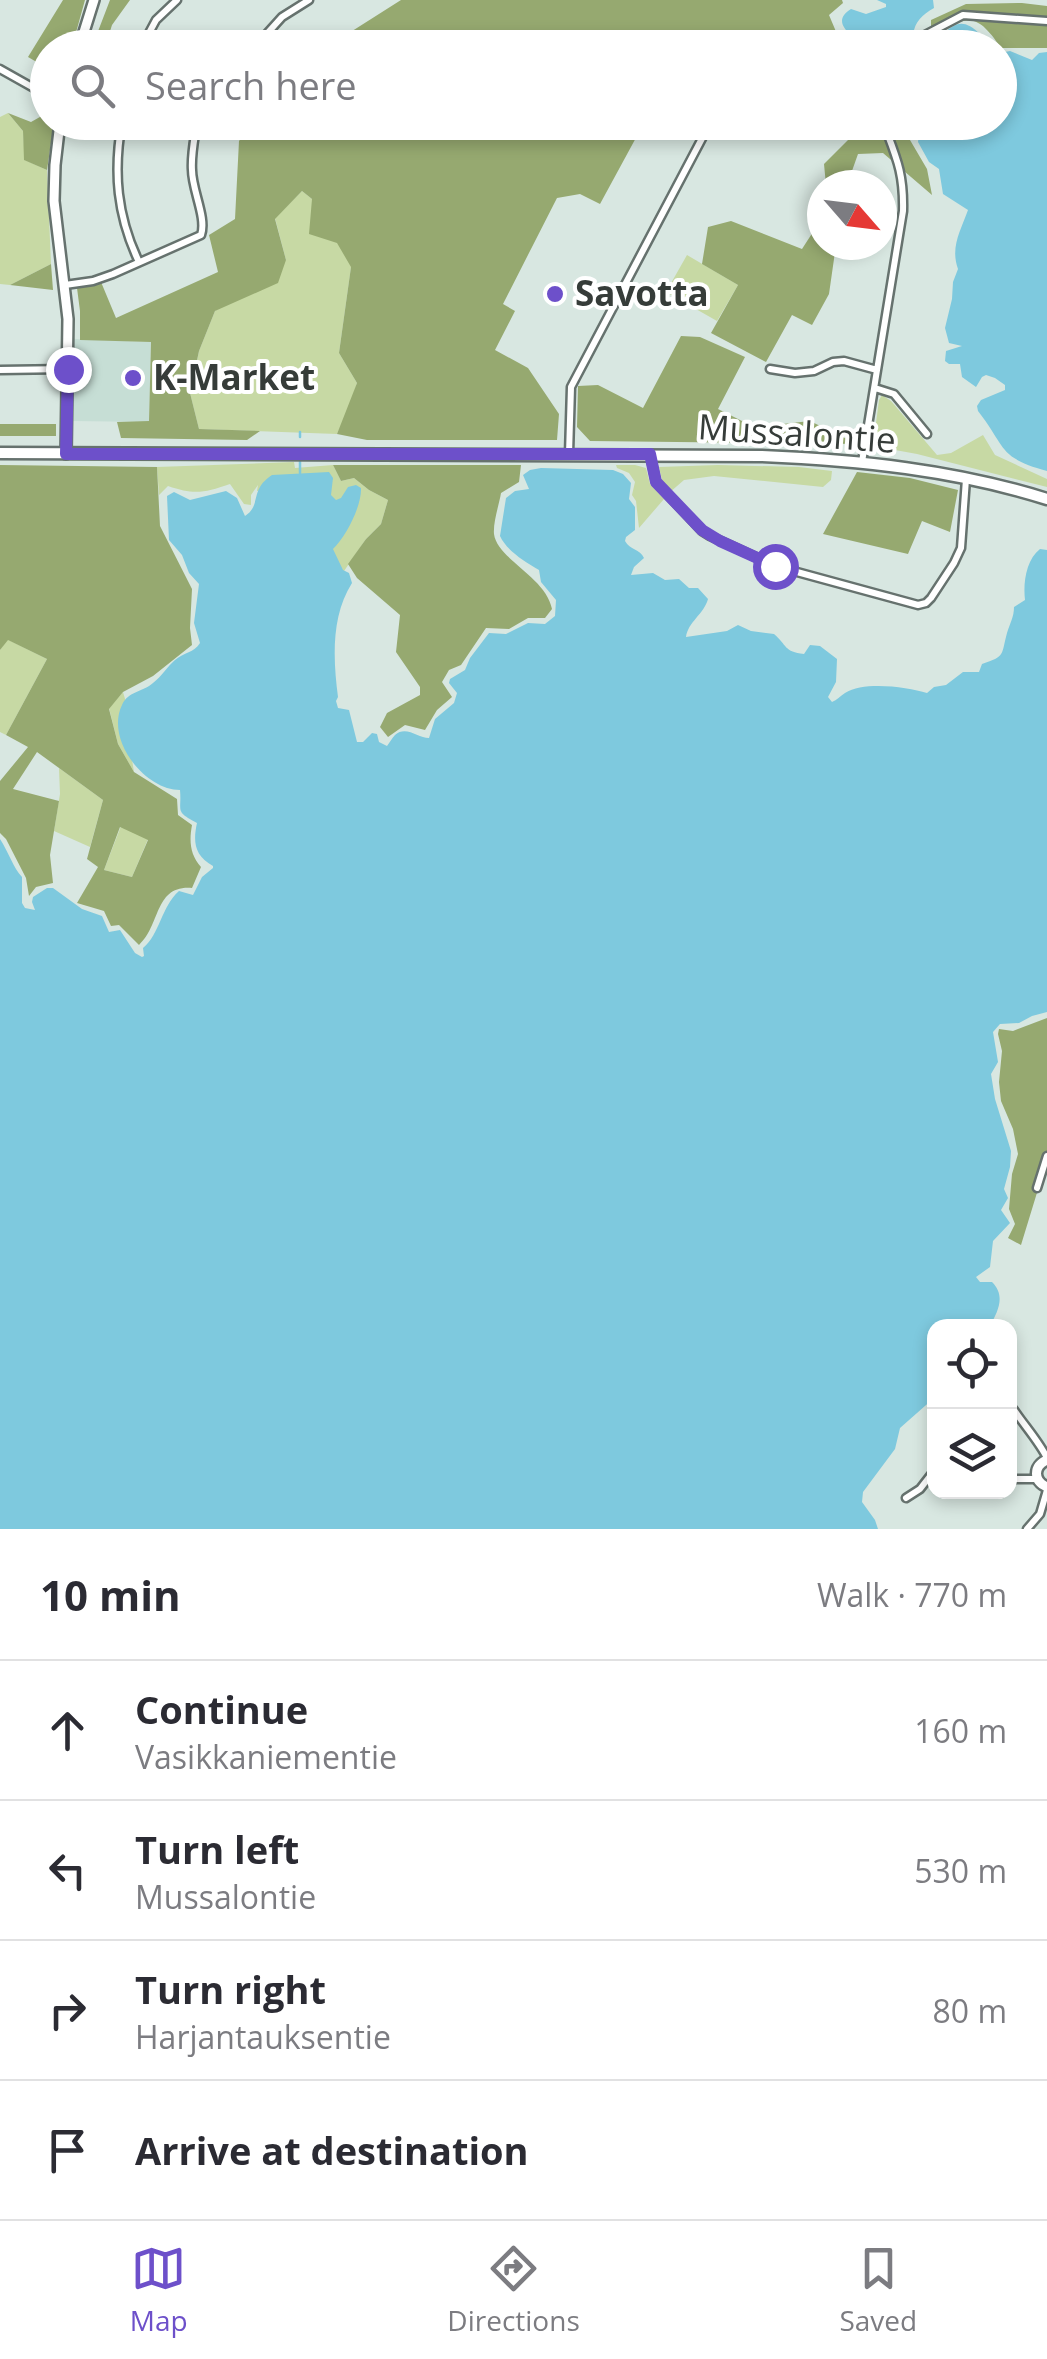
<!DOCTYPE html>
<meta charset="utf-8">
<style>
body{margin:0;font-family:"Open Sans",sans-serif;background:#f2f2f3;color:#2b2b33}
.controls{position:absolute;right:30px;bottom:30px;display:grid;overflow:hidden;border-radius:20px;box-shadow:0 5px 15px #0003}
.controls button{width:90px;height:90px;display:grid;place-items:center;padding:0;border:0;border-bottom:2px solid #e1e1e2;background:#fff;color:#2b2b33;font:50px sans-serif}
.compass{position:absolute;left:807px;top:170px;width:90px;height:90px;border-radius:50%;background:#fff;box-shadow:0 5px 15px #0003;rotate:118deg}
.stop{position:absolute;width:30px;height:30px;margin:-22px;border:8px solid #6d50ca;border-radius:50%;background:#fff}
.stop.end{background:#6d50ca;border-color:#fff;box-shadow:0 2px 10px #0008}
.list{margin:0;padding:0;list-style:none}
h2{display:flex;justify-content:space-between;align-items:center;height:130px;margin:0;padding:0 40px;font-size:42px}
h2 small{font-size:32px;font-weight:400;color:#7c7c81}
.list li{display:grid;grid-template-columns:65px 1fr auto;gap:30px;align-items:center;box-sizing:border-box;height:140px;padding:0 40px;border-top:2px solid #e1e1e2}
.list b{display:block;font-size:38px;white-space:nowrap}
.list p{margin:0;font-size:32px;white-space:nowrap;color:#7c7c81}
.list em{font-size:32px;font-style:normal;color:#7c7c81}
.icon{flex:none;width:55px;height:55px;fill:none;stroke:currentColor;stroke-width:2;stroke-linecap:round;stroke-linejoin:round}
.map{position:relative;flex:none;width:1047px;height:1529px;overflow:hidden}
.search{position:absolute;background:#fff;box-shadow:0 5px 15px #0003;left:30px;right:30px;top:30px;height:110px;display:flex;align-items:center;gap:25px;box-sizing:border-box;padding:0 35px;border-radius:55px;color:#7c7c81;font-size:38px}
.sheet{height:690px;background:#fff}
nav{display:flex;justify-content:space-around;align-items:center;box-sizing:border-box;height:140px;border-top:2px solid #e1e1e2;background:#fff;font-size:28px;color:#7c7c81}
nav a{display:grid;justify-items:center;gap:5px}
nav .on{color:#6d50ca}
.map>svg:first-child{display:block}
</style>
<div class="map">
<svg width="1047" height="1529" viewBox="0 0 1047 1529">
<rect width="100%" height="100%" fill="#d8e7e1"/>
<path fill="#c6ded5" d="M73 339 151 342 149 422 71 421Z"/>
<path fill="#c7d9a4" d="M8 113 23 131 25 160 47 170 51 264 10 285 0 284V117Z
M302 191 312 199 348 207 351 267 339 353 357 383 349 410 337 434 199 429 190 393 199 351 215 311 286 260 275 218Z
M687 255 738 285 717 321 666 292Z
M882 395 891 401 937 455 951 453 983 435 995 455 1047 479V487L917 454 873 446 879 400Z
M294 462 295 468 333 465 341 481 354 478 369 490 388 500 381 524 366 539 342 574 303 481 257 491 258 485 251 495V505L244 504 230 484C204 493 194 495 168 486L159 495 157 467Z
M616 465H635L646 468 650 484 664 499 639 528 636 501 632 495 635 482 629 473 617 468Z
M718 465 799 467 832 471 831 480 823 487 714 476 684 480 669 493 662 480 659 467Z
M7 639 47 659 6 735 0 732V650Z
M123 692 132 723 129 741 134 772 118 744 109 708Z
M59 768 103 800 90 847 54 831 60 794Z
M121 826 148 839 132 877 104 870Z"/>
<path fill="#96a970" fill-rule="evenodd" d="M63 0H85L72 47 48 48 47 68 28 57Z
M110 0H130L112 25 105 47H92Z
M401 0H842L843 3 829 15 837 34 847 47H327Z
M1022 3 1047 6V48H1001C976 11 968 16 931 36V20L966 4Z
M8 113 31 122 47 113 48 122 54 123 47 170 24 160 23 131Z
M253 123H644L600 204 580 194 557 198 503 304 515 311 495 350 528 368 559 414 557 440H367L337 434 357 383 339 353 351 267 337 243 309 234 312 199 302 191 275 219 286 260 278 283 215 311 199 351 190 393 199 429 260 431 247 440 121 438 117 422 149 421 151 342 80 340V311L77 288 101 282 116 318 218 272 209 235 235 219 239 141Z
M828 123H909L910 140 927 169 932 195 883 153 858 154 847 185H826L824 164 855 133Z
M822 218V245H836L829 294 812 325 792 315 766 362 711 333 738 285 702 264 708 227 731 221 802 249Z
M51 264 53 290 10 285Z
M681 336 700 337 745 357 718 409 754 427 810 421 857 444 590 441 577 427 578 386 598 385 643 408Z
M0 424H56V436H0Z
M0 465 157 467 160 526 192 589 190 628 192 645 153 676 123 692 109 709 118 744 134 772 177 799 178 815 192 825C189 841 190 855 201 867L192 888C154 885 161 925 139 945L119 925 111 926 104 911 77 903 98 867 87 859 103 800 37 752 13 789 59 801 50 855 53 883 36 887 29 896 26 878 6 839 0 833V781L28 747 6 735 47 659 8 640 0 650ZM120 827 148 840 132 877 104 870Z
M333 465H521L519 482 501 493C499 505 493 522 494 534 497 559 546 577 552 609L545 618H528L509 629 486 628 461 665 449 670 442 682 452 697 437 710 425 730 405 725 388 737 380 727 387 713 420 695V687L396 652 400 615 357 578 348 564 366 539 381 524 388 500 369 490 354 478 341 481Z
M857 472 910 478 958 490 950 532 922 521 908 554 823 534Z
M1047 1018V1160L1021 1245 1008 1238 1015 1224 1009 1209 1012 1174 1018 1154 1013 1129 1001 1101 999 1082 1002 1051 998 1034 999 1029 1013 1031Z"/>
<path fill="#7ec9de" d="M877 0H933L934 8C922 15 915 21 913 35L918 43C950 42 952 6 981 35 990 43 986 36 991 47H911L904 42 893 47H864C853 35 829 23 851 9L866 14 886 7V4Z
M1010 51 1032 60 1039 53 1047 52V471C997 457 1007 448 978 411L977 406 981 400 1005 390V385L995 378 986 375 982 377 976 387 962 377 960 364H949L945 361 946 351 962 346 949 343 945 328 952 299 953 282 958 269C950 247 961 230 968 210L943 194 939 169 929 162 918 142 920 123 1000 122V53Z
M541 468 613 470 623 474 631 483 629 499 635 507V530L626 537 625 541C630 550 640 549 644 558L634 567 631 575 653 573 665 580 679 579 689 588H698L708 599C704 614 688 622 686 637L727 631 738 625 751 631 774 634C787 645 784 652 804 654L810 645 820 646 837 659 836 682 828 697 832 702C837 700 840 696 845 693 864 681 907 687 927 693L934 687 946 685 963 672H979L982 664C1006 656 1001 655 1007 633 1010 623 1014 617 1014 607L1025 600C1023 583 1026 560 1040 549L1047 550V1012L1032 1016 1019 1023 1000 1024 993 1032 998 1062 991 1074 995 1099 1011 1151 1010 1167 1004 1189 1008 1198 1001 1210 1010 1223 993 1241 990 1267 976 1277 980 1282H992C1006 1296 998 1311 990 1326H934V1398L900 1428 895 1449 863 1492 862 1502 875 1520 878 1529H0V839C8 851 14 869 22 877V903L25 908 35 910 32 902 33 897 47 888H53L82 909 102 916 109 932 120 930 135 953 142 957 144 956 143 948C160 934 161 907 179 891L193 895 202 877 213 868V866C194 856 193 841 197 823 174 811 182 812 180 790 145 790 105 740 122 705 128 691 143 692 153 683 162 676 167 667 175 660 184 652 194 653 200 643L194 623 199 584 189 573 182 555 169 540 167 496 174 492 190 500 226 491 237 498 245 516C262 505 249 490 272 475L329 472 333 478 331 495 336 500 341 498 348 487 356 485 361 488C362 505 346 537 333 549L343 570 349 573 352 583C331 616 333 659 338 697L336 701 338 708 349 710 357 742H363L372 733 377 734 379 742 387 746C390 742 392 738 395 735 406 725 418 738 429 738L435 719 454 703 457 693 449 683 450 679 465 670 470 658 489 633 506 634 528 623 545 624 555 616 556 600 541 582 539 570C525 562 507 551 500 536L506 498 515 491 529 489 523 475 530 470Z"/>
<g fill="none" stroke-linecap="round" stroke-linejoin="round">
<path stroke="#7ec9de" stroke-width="2.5" d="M300 437V432
M300 460V473"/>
<defs>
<path id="minor" d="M141 48 156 20 177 0
M254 48 282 17 309 0
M908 48 923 36 963 15 1047 21
M0 69 48 96
M122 122C113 172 117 216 139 262
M174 122 196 128
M65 285 93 281 113 274 201 235C207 218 192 190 192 170 191 156 194 141 196 128L200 122
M770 369 795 373 814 371 833 362 844 361 877 370
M0 370 68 369
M875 388 894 394 927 434
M569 454 571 387 707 129
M650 454 656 482 702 531 710 536 775 566 918 605 926 603 931 598 954 563 961 548 966 479
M862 462 903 211C904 172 896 157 883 122
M1037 1188 1047 1156
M1014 1410C1024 1425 1040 1443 1047 1458
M1010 1479H1037
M906 1498 920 1489 934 1471
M1027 1529 1040 1514 1047 1490"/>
<path id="tertiary" d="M79 48 94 0
M60 122 55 165 54 201 68 319 66 454
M1047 1460C1033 1466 1033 1481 1047 1487"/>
<path id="secondary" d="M0 453 762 456C858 460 955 470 1047 499"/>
</defs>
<use href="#minor" stroke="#66726e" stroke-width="11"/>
<use href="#tertiary" stroke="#66726e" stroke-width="14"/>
<use href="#secondary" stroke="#66726e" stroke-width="15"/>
<use href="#minor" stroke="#fff" stroke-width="6"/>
<use href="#tertiary" stroke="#fff" stroke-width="9"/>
<use href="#secondary" stroke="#fff" stroke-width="10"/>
</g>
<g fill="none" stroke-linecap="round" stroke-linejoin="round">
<path stroke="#6d50ca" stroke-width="12" d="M68 369 66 454H650L656 482 702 530 720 541 775 566"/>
</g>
<g fill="#6d50ca" stroke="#fff" stroke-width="4">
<circle cx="555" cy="294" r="10"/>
<circle cx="133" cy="378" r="10"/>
</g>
<g text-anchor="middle" stroke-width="8" stroke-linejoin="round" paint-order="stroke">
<g font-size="35" font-weight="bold" fill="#363c39" stroke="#fff" text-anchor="start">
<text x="575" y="306">Savotta</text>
<text x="153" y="390">K-Market</text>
</g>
<g font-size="35" fill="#363c39" stroke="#fff">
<text transform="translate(797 434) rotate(4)" y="12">Mussalontie</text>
</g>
</g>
</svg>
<div class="controls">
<button><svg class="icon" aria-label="locate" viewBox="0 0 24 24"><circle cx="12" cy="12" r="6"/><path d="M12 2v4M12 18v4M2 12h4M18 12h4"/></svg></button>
<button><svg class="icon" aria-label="layers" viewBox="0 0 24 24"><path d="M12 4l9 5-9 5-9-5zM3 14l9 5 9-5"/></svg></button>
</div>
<svg class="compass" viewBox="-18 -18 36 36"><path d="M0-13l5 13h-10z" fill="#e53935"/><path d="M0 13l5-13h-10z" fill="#7c7c81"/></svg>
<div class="stop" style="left:775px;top:566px"></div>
<div class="stop end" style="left:68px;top:369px"></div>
<div class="search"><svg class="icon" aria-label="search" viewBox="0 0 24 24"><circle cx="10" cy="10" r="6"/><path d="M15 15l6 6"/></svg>Search here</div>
</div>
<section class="sheet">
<h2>10 min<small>Walk · 770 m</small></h2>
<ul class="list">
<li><svg class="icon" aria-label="ahead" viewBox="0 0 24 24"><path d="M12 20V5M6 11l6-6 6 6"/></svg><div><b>Continue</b><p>Vasikkaniementie</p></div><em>160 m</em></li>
<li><svg class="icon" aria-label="left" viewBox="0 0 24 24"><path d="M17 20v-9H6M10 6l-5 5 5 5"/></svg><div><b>Turn left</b><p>Mussalontie</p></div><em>530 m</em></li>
<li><svg class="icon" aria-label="right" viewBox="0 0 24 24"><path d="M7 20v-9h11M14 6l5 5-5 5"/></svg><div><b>Turn right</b><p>Harjantauksentie</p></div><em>80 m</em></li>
<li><svg class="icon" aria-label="arrive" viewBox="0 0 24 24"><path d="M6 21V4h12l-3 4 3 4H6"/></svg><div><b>Arrive at destination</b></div></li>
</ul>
</section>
<nav>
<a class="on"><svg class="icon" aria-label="map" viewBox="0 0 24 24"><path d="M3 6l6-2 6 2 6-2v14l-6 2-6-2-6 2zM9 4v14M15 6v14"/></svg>Map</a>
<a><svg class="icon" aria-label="directions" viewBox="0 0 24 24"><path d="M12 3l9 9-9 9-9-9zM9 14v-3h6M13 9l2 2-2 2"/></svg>Directions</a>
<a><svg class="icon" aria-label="saved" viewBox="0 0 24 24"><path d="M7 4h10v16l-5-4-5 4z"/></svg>Saved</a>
</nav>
